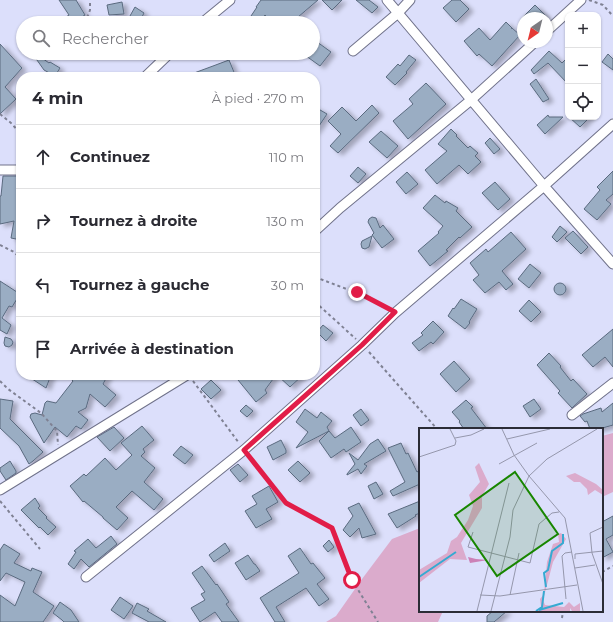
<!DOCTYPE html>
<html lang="fr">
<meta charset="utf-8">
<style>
body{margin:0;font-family:Montserrat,sans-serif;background:#f7f7f7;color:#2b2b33}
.controls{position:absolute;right:12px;top:12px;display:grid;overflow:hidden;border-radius:8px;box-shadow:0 1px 3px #0004}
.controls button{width:36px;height:36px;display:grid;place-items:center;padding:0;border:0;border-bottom:1px solid #e1e1e2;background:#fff;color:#2b2b33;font:20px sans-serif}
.compass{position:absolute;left:517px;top:12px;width:36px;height:36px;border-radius:50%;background:#fff;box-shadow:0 1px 3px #0004;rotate:215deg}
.stop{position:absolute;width:12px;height:12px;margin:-9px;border:3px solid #e11d48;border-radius:50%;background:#fff}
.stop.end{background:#e11d48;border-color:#fff;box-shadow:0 1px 4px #0008}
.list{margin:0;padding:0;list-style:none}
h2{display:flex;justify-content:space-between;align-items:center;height:52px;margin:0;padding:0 16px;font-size:17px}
h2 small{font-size:13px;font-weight:400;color:#7c7c81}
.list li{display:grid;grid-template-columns:26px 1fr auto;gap:12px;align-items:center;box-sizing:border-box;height:64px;padding:0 16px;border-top:1px solid #e1e1e2}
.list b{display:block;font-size:15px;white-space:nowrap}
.list em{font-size:13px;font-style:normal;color:#7c7c81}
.icon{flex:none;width:22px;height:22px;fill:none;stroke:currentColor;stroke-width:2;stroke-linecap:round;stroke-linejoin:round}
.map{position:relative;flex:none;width:613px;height:622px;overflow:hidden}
.search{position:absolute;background:#fff;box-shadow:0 1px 3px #0004;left:16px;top:16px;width:304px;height:44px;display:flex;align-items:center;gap:10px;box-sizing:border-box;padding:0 14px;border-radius:22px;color:#7c7c81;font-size:15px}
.panel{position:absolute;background:#fff;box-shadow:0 1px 3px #0004;left:16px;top:72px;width:304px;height:308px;border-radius:16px}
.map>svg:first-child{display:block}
</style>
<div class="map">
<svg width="613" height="622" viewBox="0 0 613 622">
<defs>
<filter id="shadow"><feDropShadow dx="4.5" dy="2.5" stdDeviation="2" flood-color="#0004"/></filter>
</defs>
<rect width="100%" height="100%" fill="#dcdffb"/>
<path fill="#dbabcc" d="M613 433V492L602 497V436Z
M420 528V611H443L438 622H326L336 616 362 579 392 539Z"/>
<path fill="#9aadc3" stroke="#5a6a7f" filter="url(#shadow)" d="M59 0H76L85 15 72 23H57L69 15Z
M261 0H318L291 23H273L265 15 258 23H254L249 19 257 7H256Z
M322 0H342L332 10Z
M356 0H369L378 7 372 13Z
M452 0H460L469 9 456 22 443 8Z
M122 2 124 14 109 15 107 5Z
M535 5 548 18H522Z
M135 7 144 13 139 23H126Z
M506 22 512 28V29V28L520 35 492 66 479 54 477 56 464 41 479 28 490 40Z
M313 39 331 52 320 66 302 53H313Z
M0 44 22 68 5 87 16 99 0 114Z
M549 51 562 63 568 57V84L548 63 534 74 531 70Z
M32 53H35L49 63 50 62 60 68 55 76 44 70Z
M608 54 613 59V70L602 62Z
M409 55 416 60 406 72 407 73 395 85 386 77 398 64 400 66Z
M229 60 236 77H186V76L213 66Z
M536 79 549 99 543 102 530 84Z
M426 83 446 104 408 139 393 121 413 104 409 99Z
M372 105 379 113 338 153 330 146 341 134 328 121 342 107 356 121Z
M315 107 327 114 315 132Z
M548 115 549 117H563L545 134 537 125Z
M569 117H590L580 127Z
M451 129 457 135 456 136 468 148 470 146 478 153 475 156 481 162 468 174 459 165 437 184 425 170 447 151 438 144Z
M381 131 398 146 387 158 369 142Z
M490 138 500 149 494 154 485 143Z
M358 167 366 174 358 183 350 176Z
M613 171V194L606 200 611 204 597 220 584 209 600 190 597 187Z
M407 172 418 184 406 194 396 182Z
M3 176H20L18 192 21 195V240L11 238 14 221 0 224V196H1Z
M495 182 510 199 498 210 482 193Z
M435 195 445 203 446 201 458 208 456 211 472 227 460 238 459 237 446 250 448 251 430 266 418 251 439 233 438 232 443 226 423 208Z
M372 217 376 218 380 228 383 225 394 239 382 248 372 235 374 233 368 222 369 219Z
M560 226 567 232 557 242 552 237Z
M573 231 588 247 581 254 565 238Z
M511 232 526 249 502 271 513 284 506 290 499 282 485 293 473 280 479 275 470 263 486 249 488 252Z
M372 236 369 247 365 249 362 248 361 244 362 241Z
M530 264 541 273 529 288 518 279Z
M0 281 20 294 12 307 9 306 2 318 11 325 7 334 0 330Z
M554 289a6 6 0 1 1 12 0a6 6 0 1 1-12 0Z
M461 299 477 309 469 322 470 323 465 329 448 316 453 308 454 309Z
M529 300 541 312 531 322 519 311Z
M433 321 444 332 433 344 431 342 419 351 412 343 423 335 421 333Z
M323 325 333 333 326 341 317 332Z
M613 329V367L605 357 593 367 582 355Z
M5 337 11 339 13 342 12 345 9 347 5 346 4 343Z
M549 353 561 366 560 367 571 381 573 379 587 394 572 408 558 393 560 391 537 365Z
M454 361 470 379 456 392 440 374Z
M26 375H51L46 388Z
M77 375H108L103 384 116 395 105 407 90 394 86 408 78 412 88 420 81 429 76 426 67 437 55 427 44 443 30 417 31 414 35 413 42 415 45 403 47 401 56 403 73 381H72Z
M243 375H276L265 390 267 393 256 402 238 380Z
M277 375H303L290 387Z
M211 380 221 390 211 399 201 389Z
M0 399 13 401 10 419 43 452 33 461 29 464 19 446 0 428Z
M534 399 541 409 530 417 523 406Z
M466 400 473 407 471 408 487 429H464L459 422 460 421 452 412Z
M613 403V425L599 429H590L587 421 585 422 580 416 583 414 601 408 602 412Z
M246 405 253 411 247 417 240 411Z
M305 409 317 418 321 412 332 421 327 427 329 431 296 448 308 432 296 422Z
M361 409 369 420 361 426 353 415Z
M142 426 154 440 143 449 145 452 141 456 155 468 144 482 163 499 154 510 132 491 116 507 128 518 117 530 103 518V517L84 501 83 502 70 486 84 474 86 476 105 458 116 470 132 455 121 443Z
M114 427 124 438 110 451 97 437Z
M351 427 361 442 346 452 344 449 331 458 319 441 329 431 335 438Z
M378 439 386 451 364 464 367 466 361 474 358 469 347 475V474L355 464 349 453 358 460 370 444Z
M281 440 286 450V453L273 460 267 447Z
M401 443 406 454 408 453 417 472 420 470V484L393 496 390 491 405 482 388 448Z
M181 446 193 455 185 464 173 455Z
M10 461 16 471V473L6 480 0 471V468Z
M298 461 310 473 300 482 288 470Z
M238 464 248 475 240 482 230 470Z
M376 482 383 494 374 499 368 486Z
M269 486 278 502 266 509 272 519 256 528 245 511 257 504 252 496Z
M35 498 40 506 38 508 47 517 46 518 56 527 48 535 40 527 39 528 21 510Z
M420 501V513L415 515 416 516 397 528 388 514Z
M359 503 376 534 362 538 359 528 350 537 343 530 353 516 348 508Z
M613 516V535L606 539 613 552 602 558V522Z
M111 536 117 544 89 567 81 559 74 569 68 564 76 552 74 551 88 539 96 548Z
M329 540 334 547 328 552 323 546Z
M225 543 230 551 214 562 209 555Z
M4 544 20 554 14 563 31 571 32 568 42 572 33 592 54 606 43 622H0V595L15 606 25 582 6 573 0 581V550Z
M300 548 311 564 313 563 325 578 317 584 329 599 319 606 306 588 276 607 285 622H275L260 598 299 573 288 556Z
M248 555 254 564H255L260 571 246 580 235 563Z
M202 566 216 585 217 584 229 602 226 604 239 622H222L215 612 200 622 191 608 205 600 201 594 205 592 192 573Z
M120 597 133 606 124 619 111 610Z
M60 602 71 610 79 622H64L62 620 53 613Z
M137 603 149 609 147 611 166 622H149L132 613Z
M493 611H507L494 622H487V616Z"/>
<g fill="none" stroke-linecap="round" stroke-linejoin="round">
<defs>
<path id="minor" d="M387 0 544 186 613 264
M202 23 230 0
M547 31 581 0
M353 51 398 13 410 0
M145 77 170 53
M0 170H21
M315 231 340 208 471 100 535 42
M572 415 613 383
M0 490 187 375
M86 577 244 450 362 345 395 313 544 186 613 124"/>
</defs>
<use href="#minor" stroke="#70728a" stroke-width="11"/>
<path stroke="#7f8193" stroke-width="2" stroke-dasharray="3 3" stroke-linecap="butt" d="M589 0 603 5 613 16
M85 23 90 10V0
M0 114 11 123 21 134
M0 245 14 252 21 259
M315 277 357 293 386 308
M315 302 356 339
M369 352 437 429
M0 381 8 389 41 413 57 431 58 445
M193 381 239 443
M249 456 286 503 332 528 352 580 378 622
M0 501 40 549
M602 572 613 566
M562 618 563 611"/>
<use href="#minor" stroke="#fff" stroke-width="9"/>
</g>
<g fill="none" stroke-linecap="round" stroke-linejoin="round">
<path stroke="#e11d48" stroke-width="5" d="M352 580 332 528 286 503 244 450 362 345 395 312 357 292"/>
</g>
<g transform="translate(419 428)">
<rect width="184" height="184" fill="#dcdffb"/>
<path d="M60 35 70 56 63 68V80L42 115 48 132 31 131 0 155V142L28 125 32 113 38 109 49 92 54 78 50 67 61 54 56 39ZM156 45 177 56 184 62V67L176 62 169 67 168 61 161 54H155L147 48ZM142 105 147 111 134 134 124 172 126 177 145 179 150 174 155 179 161 175V183H153L151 180V183H117L122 179 121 171 125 166 128 134 134 116 140 114 139 106Z" fill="#dbabcc"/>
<path d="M49 129 57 131 69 132 51 135Z" fill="#cc81b7"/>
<path fill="none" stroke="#35aad2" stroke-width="2" d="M0 149 37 124M127 159 125 145 129 142 133 123 144 115V106M120 182 144 175M117 183 123 179 125 163"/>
<path fill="none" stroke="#9597ac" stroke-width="1" d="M83 1 95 27 110 48 146 90 164 183M36 10 52 7 65 1M88 11 131 1M0 29 36 17 37 13 31 1M80 36 118 15M184 99 171 105 173 125 184 156M54 104 49 119 111 135 120 96 133 85 140 84M156 131V126L184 123M156 140 176 137M61 167 81 168 158 157M91 167 100 125M147 171 143 128 146 125 153 124M58 183 90 55M72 183 91 109 94 82 110 48 128 31 178 1"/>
<path fill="#188600" fill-opacity="0.15" stroke="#188600" stroke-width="2" d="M96 44 139 106 78 148 36 87Z"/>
<rect width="184" height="184" fill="none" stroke="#2b2c36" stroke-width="2"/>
</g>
</svg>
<div class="controls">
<button>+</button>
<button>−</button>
<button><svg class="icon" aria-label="locate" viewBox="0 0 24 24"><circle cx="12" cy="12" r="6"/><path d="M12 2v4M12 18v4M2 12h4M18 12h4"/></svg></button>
</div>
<svg class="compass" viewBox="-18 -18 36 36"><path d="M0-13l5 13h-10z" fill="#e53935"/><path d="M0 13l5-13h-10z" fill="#7c7c81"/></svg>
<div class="stop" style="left:352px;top:580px"></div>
<div class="stop end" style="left:357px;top:292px"></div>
<div class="search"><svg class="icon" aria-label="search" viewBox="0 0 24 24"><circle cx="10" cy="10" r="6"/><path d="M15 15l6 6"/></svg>Rechercher</div>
<section class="panel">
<h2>4 min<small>À pied · 270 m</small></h2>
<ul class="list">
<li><svg class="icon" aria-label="ahead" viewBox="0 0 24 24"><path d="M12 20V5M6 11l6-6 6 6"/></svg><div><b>Continuez</b></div><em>110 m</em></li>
<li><svg class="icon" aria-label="right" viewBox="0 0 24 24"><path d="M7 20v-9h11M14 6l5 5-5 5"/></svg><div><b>Tournez à droite</b></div><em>130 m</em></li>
<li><svg class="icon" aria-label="left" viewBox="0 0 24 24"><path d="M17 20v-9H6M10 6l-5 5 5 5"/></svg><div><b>Tournez à gauche</b></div><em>30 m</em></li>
<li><svg class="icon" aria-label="arrive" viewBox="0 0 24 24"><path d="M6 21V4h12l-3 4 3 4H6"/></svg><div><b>Arrivée à destination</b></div></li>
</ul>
</section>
</div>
